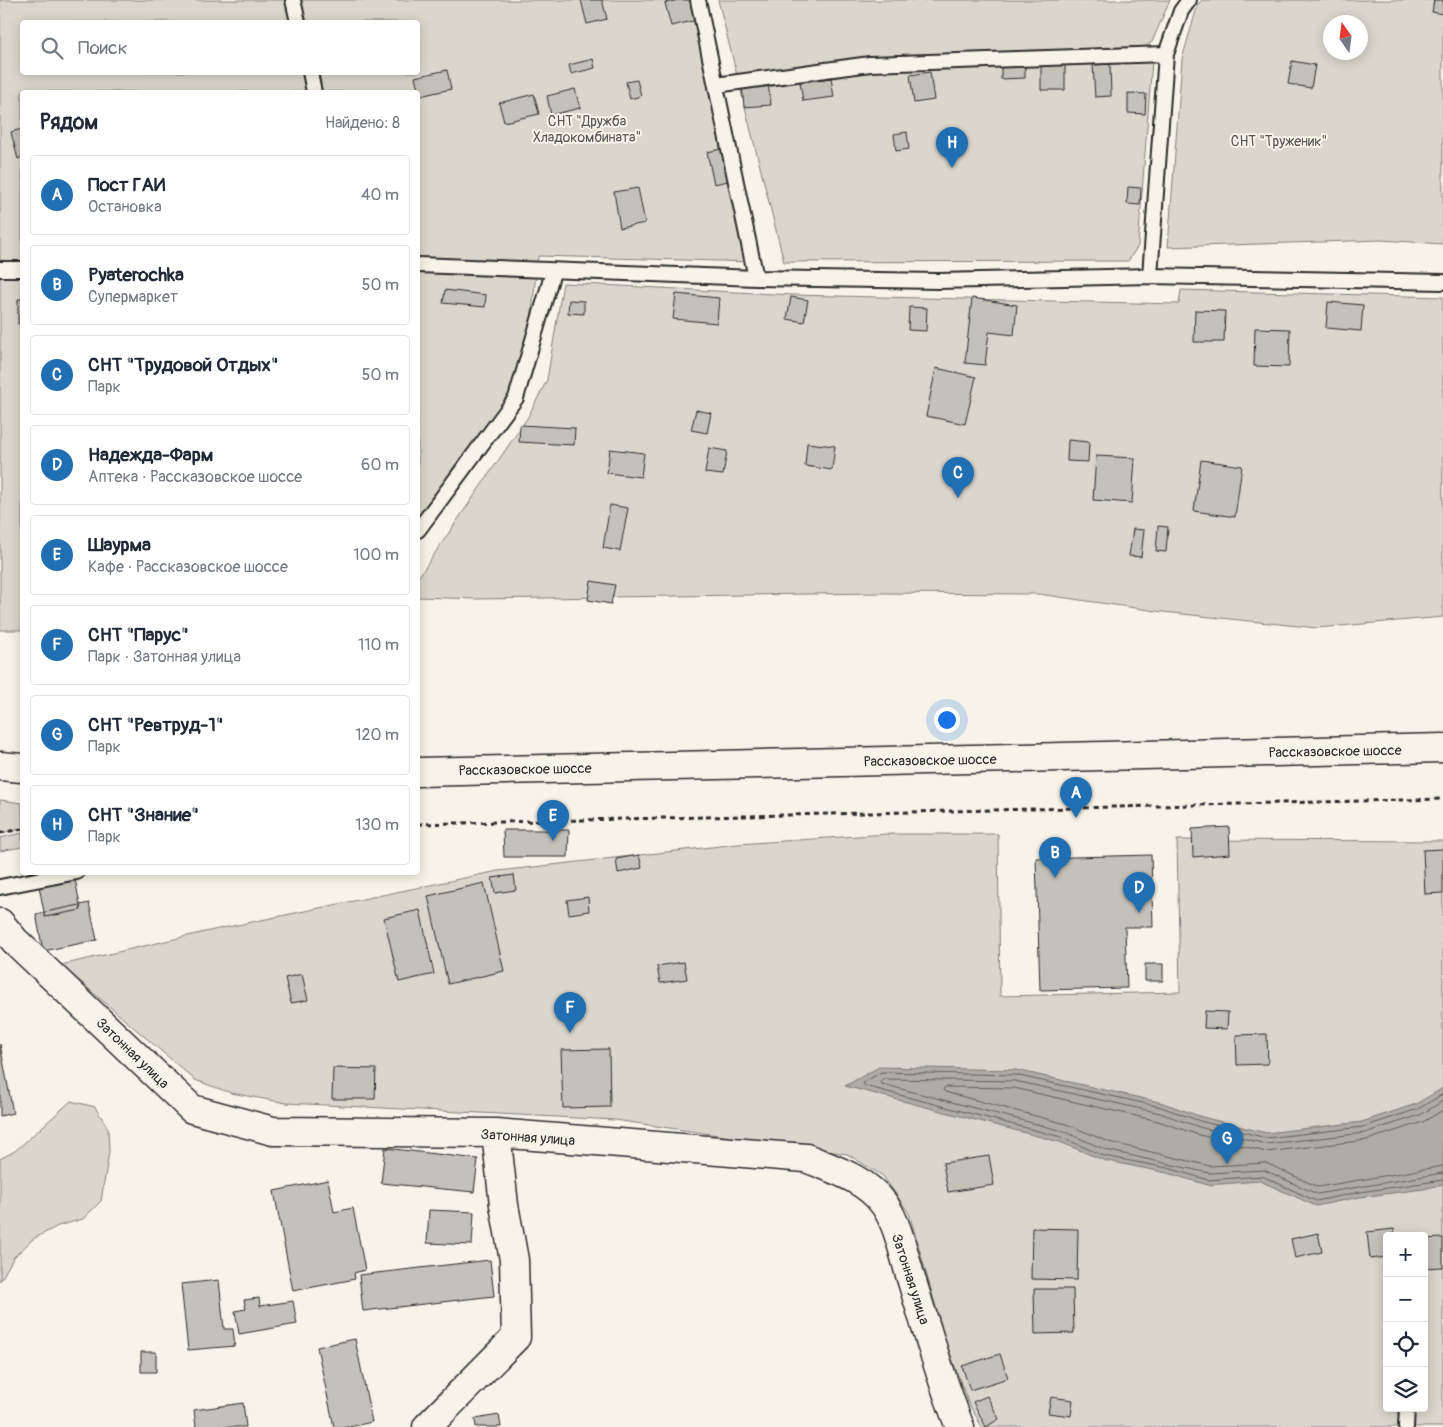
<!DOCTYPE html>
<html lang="ru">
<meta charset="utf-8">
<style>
body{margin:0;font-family:Pangolin,sans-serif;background:#f6f6f7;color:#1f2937}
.controls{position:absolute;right:15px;bottom:15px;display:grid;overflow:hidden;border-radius:5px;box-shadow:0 2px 12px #0003}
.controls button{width:45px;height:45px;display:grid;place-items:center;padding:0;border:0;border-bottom:1px solid #e0e1e3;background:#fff;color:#1f2937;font:25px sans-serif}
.compass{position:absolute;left:1323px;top:15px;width:45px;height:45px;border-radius:50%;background:#fff;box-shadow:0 2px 12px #0003;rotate:346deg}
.you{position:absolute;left:946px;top:719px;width:18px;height:18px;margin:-12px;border:4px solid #fff;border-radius:50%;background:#1a73e8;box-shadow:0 0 0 8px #1a73e833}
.badge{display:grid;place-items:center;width:32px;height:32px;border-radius:50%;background:#1f6fb2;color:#fff;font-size:16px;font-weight:700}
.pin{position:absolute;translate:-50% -41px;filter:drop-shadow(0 1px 2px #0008)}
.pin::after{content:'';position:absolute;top:26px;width:18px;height:15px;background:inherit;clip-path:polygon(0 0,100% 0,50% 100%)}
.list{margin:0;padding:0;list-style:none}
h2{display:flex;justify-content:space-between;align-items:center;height:65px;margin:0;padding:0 20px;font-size:21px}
h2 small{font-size:16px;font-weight:400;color:#747a83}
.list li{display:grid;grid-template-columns:32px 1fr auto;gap:15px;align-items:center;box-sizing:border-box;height:80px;margin:0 10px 10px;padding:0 10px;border:1px solid #e0e1e3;border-radius:5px}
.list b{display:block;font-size:19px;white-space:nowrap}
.list p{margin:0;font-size:16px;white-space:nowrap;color:#747a83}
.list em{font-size:16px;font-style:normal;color:#747a83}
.icon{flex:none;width:28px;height:28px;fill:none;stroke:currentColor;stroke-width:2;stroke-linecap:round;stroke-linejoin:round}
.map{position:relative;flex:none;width:1443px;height:1427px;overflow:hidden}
.search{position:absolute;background:#fff;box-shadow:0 2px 12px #0003;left:20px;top:20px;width:400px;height:55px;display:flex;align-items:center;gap:12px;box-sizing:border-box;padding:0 18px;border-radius:5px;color:#747a83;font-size:19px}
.panel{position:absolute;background:#fff;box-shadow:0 2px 12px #0003;left:20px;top:90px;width:400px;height:785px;border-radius:5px}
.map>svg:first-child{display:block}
</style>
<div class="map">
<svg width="1443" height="1427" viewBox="0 0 1443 1427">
<rect width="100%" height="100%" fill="#f7f3e8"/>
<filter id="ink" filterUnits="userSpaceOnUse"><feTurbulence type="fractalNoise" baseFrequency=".02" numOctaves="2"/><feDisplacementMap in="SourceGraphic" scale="10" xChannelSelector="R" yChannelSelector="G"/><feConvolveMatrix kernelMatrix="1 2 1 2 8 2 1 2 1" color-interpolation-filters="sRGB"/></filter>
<g filter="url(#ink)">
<path fill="#dad6cc" stroke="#82807c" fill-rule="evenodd" d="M0 0H695L756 262 538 256 524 383 455 465 418 523V92H22V630H0ZM22 22H418V72H22Z
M718 0H1170L1152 42 1147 45 1143 58 1152 61 1138 246 1128 261 784 262Z
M1202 0H1443V244L1381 240 1168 247 1182 59 1198 4ZM1330 22H1360V52H1330Z
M563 283 793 295 1179 304 1181 290 1443 297V617L1317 628 1163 612 1039 594 878 593 477 599 418 597V578L528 417 547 380Z
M0 800 22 803V829L0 833Z
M22 833V847L0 851V838Z
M888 834H998L1000 996 1180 992 1177 840 1443 841V1427H982L968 1402 946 1342 909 1213 883 1176 847 1154 615 1120 286 1103 231 1093 195 1080 61 965 218 929 498 871 738 844ZM1387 1236H1424V1408H1387Z
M71 1101 95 1107 108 1128 109 1152 101 1201 83 1219 58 1226 33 1239 14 1257 0 1281V1159L15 1151Z"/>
<path fill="#afaca4" stroke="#7a7874" d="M879 1067 1016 1070 1163 1103 1202 1117 1266 1133 1362 1122 1416 1104 1443 1088V1184L1424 1189 1360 1197 1316 1206 1260 1181 1208 1185 1167 1173 1103 1160 1060 1142 845 1086Z"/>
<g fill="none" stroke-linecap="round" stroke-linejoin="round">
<path stroke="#605f5b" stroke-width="1" d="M1443 1094 1418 1109 1363 1127 1266 1138 1200 1121 1161 1107 1015 1075 881 1072 863 1083 865 1086 1061 1137 1104 1156 1168 1168 1208 1180 1262 1176 1316 1201 1360 1192 1443 1180
M1443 1101 1420 1115 1365 1133 1266 1144 1199 1127 1160 1113 1015 1081 883 1079 880 1081 882 1084 1063 1131 1106 1150 1209 1173 1264 1170 1317 1194 1443 1173
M1443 1110 1423 1122 1367 1140 1266 1152 1196 1134 1158 1121 1014 1088 945 1087 943 1090 945 1092 1066 1124 1109 1142 1210 1166 1266 1163 1318 1187 1443 1166"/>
</g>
<path fill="#c4c1b9" stroke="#2b2b2b" d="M581 0H602L607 19 587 24Z
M678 0H692L697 20 671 26 665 3Z
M1434 0H1443V14L1432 12Z
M593 59 595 68 571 74 569 65Z
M1292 61 1315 65 1311 88 1288 84Z
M1065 64V90H1041V65Z
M1110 64 1111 96 1095 97 1093 65Z
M1001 65H1025V78L1001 79Z
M447 70 451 89 420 96 415 77Z
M930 72 934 100 914 103 910 75Z
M831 78 834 97 803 101 800 82Z
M637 80 641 96 630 99 626 82Z
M768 84 771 105 744 107 742 86Z
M575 89 580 108 551 115 547 96Z
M1128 93 1146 94 1145 114 1128 113Z
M534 94 539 114 504 122 499 103Z
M22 129V157L18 159 11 132Z
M907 132 909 149 896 151 894 134Z
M726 148 733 180 714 184 707 152Z
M1128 187 1141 188 1140 205 1127 204Z
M638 188 645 223 620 228 614 192Z
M445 290 486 295 485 307 443 303Z
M676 294 719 298 717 323 673 319Z
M791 297 808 300 804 322 787 319Z
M972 298 1017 305 1014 335 989 332 985 365 965 363Z
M18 299H22V324H18Z
M569 300 584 301V314L568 313Z
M1328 302 1363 305 1361 331 1326 328Z
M909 307 927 308 926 331 908 330Z
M1195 310 1225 311 1224 342H1194Z
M1255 328 1290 329 1289 367 1254 366Z
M936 368 976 377 965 424 926 416Z
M696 410 711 413 707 433 691 430Z
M520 425 575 428 574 445 519 442Z
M1068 440 1089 442 1088 462 1067 461Z
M807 443 835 446 832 470 805 466Z
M709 448 727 451 723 475 705 473Z
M610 449 644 453 641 477 607 473Z
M1096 456 1135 458 1132 503 1093 500Z
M1201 460 1242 466 1235 517 1194 511Z
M610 505 628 508 620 551 603 548Z
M1158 526 1168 527 1166 552 1156 551Z
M1133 529 1144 530 1141 557 1129 556Z
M591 581 615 585 611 604 588 600Z
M1229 827 1230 854 1193 857 1192 829Z
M503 830H569L568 857H504Z
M1443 849V893L1425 894 1423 850Z
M639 855 642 868 618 873 616 859Z
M1151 855 1153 927H1125L1127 988 1040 990 1036 858Z
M28 872H83L74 874 81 910 45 917 38 881 30 883Z
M514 875 516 890 495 893 492 878Z
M484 883 504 971 448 984 428 896Z
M588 897 589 911 569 914 567 900Z
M89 903 97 940 43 951 36 914Z
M420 910 434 974 399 982 384 918Z
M684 962 687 979 660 983 657 966Z
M1145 964H1163V981H1145Z
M302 974 308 1000 291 1003 285 978Z
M1205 1011 1228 1012 1227 1029 1204 1028Z
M1267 1034 1268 1064 1237 1065 1236 1035Z
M0 1044 13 1113 0 1116Z
M609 1049 610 1107 563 1108 561 1050Z
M333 1068 376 1069 375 1099H332Z
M385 1148 478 1159 474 1192 381 1183Z
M989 1156 994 1185 948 1192 943 1163Z
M328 1180 334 1212 353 1208 365 1270 354 1273 355 1279 293 1291 274 1191Z
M429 1210 474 1212 472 1245 427 1243Z
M1032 1228 1078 1229 1077 1280 1031 1279Z
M1394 1229 1395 1236H1387V1257L1370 1259 1367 1232Z
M1318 1233 1322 1252 1295 1258 1291 1239Z
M1443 1238V1267L1424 1268V1239Z
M490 1260 494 1296 363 1311 359 1275Z
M219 1280 224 1329H233L235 1346 188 1350 181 1284Z
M1034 1289H1073L1074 1333 1035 1334Z
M259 1298 260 1306 293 1301 297 1324 239 1334 235 1311 246 1309 244 1300Z
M355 1339 372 1422 349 1427H334L317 1347Z
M141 1352H156V1372H141Z
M1000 1354 1008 1378 970 1390 962 1366Z
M987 1396 999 1419 986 1427 973 1402Z
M1051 1397 1073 1400 1071 1416 1048 1413Z
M243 1403 246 1427H196L194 1410Z
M499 1415 501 1427H476L475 1419Z"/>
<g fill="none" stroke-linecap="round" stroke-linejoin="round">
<defs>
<path id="service" d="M293 0 298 22
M698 0 756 278
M310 72 314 92
M716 85 870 64 1166 54
M418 265 756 278 938 281 1150 276 1443 282
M0 269H22
M1150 276 1166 54 1181 11 1189 0
M418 530 516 398 553 272
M0 887 77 872
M1406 1427 1407 1408"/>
<path id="minor" d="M0 923 15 941 192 1109 273 1131 496 1133 806 1158C833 1169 866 1179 884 1204 898 1224 903 1252 910 1275 926 1326 940 1378 960 1427
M427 1427 516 1337 514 1260 504 1205 496 1133"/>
<path id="primary" d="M0 766 22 768
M418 772 1443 748"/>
</defs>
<use href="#service" stroke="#2b2b2b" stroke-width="18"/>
<use href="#minor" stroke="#2b2b2b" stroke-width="31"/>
<use href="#primary" stroke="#2b2b2b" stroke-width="31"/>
<path stroke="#2b2b2b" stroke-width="3" stroke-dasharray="5 4" stroke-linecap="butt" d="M418 824 1443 799
M0 833 22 829"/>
<use href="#service" stroke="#f7f3e8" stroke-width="14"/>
<use href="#minor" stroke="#f7f3e8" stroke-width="28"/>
<use href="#primary" stroke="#f7f3e8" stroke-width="28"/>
</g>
</g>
<g text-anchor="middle" stroke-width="4" stroke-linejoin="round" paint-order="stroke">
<g font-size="14" fill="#575653" stroke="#f7f3e8">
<text x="587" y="126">СНТ "Дружба<tspan x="587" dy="16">Хладокомбината"</tspan></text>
<text x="1279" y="146">СНТ "Труженик"</text>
</g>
<g font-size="14" fill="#2b2b2b" stroke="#f7f3e8">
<text transform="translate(1335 751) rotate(-1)" y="5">Рассказовское шоссе</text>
<text transform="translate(930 760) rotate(-1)" y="5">Рассказовское шоссе</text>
<text transform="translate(525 769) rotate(-1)" y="5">Рассказовское шоссе</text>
<text transform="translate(133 1053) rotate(44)" y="5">Затонная улица</text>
<text transform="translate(528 1137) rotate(4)" y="5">Затонная улица</text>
<text transform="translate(911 1279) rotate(72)" y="5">Затонная улица</text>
</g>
</g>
</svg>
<div class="controls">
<button>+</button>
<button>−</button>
<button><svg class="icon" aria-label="locate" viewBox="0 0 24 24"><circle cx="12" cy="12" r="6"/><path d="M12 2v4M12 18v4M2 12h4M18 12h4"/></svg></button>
<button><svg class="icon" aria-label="layers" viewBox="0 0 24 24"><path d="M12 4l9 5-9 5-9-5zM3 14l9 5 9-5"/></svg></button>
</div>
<svg class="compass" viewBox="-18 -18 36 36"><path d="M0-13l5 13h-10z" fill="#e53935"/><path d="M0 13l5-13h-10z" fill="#747a83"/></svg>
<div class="you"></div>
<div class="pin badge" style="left:1076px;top:818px">A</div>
<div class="pin badge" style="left:1055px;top:878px">B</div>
<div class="pin badge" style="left:958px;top:498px">C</div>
<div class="pin badge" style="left:1139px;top:913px">D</div>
<div class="pin badge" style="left:553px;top:841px">E</div>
<div class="pin badge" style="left:570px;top:1033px">F</div>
<div class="pin badge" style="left:1227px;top:1164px">G</div>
<div class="pin badge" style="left:952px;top:168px">H</div>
<div class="search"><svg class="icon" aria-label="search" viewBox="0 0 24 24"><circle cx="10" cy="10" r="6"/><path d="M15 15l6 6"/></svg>Поиск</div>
<section class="panel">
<h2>Рядом<small>Найдено: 8</small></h2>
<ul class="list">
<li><span class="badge">A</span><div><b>Пост ГАИ</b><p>Остановка</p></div><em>40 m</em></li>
<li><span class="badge">B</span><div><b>Pyaterochka</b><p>Супермаркет</p></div><em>50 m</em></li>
<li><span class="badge">C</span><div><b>СНТ &quot;Трудовой Отдых&quot;</b><p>Парк</p></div><em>50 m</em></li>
<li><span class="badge">D</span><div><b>Надежда-Фарм</b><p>Аптека · Рассказовское шоссе</p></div><em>60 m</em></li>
<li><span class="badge">E</span><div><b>Шаурма</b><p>Кафе · Рассказовское шоссе</p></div><em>100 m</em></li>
<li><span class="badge">F</span><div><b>СНТ &quot;Парус&quot;</b><p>Парк · Затонная улица</p></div><em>110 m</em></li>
<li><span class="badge">G</span><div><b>СНТ &quot;Ревтруд-1&quot;</b><p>Парк</p></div><em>120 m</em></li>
<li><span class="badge">H</span><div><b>СНТ &quot;Знание&quot;</b><p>Парк</p></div><em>130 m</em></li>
</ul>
</section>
</div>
